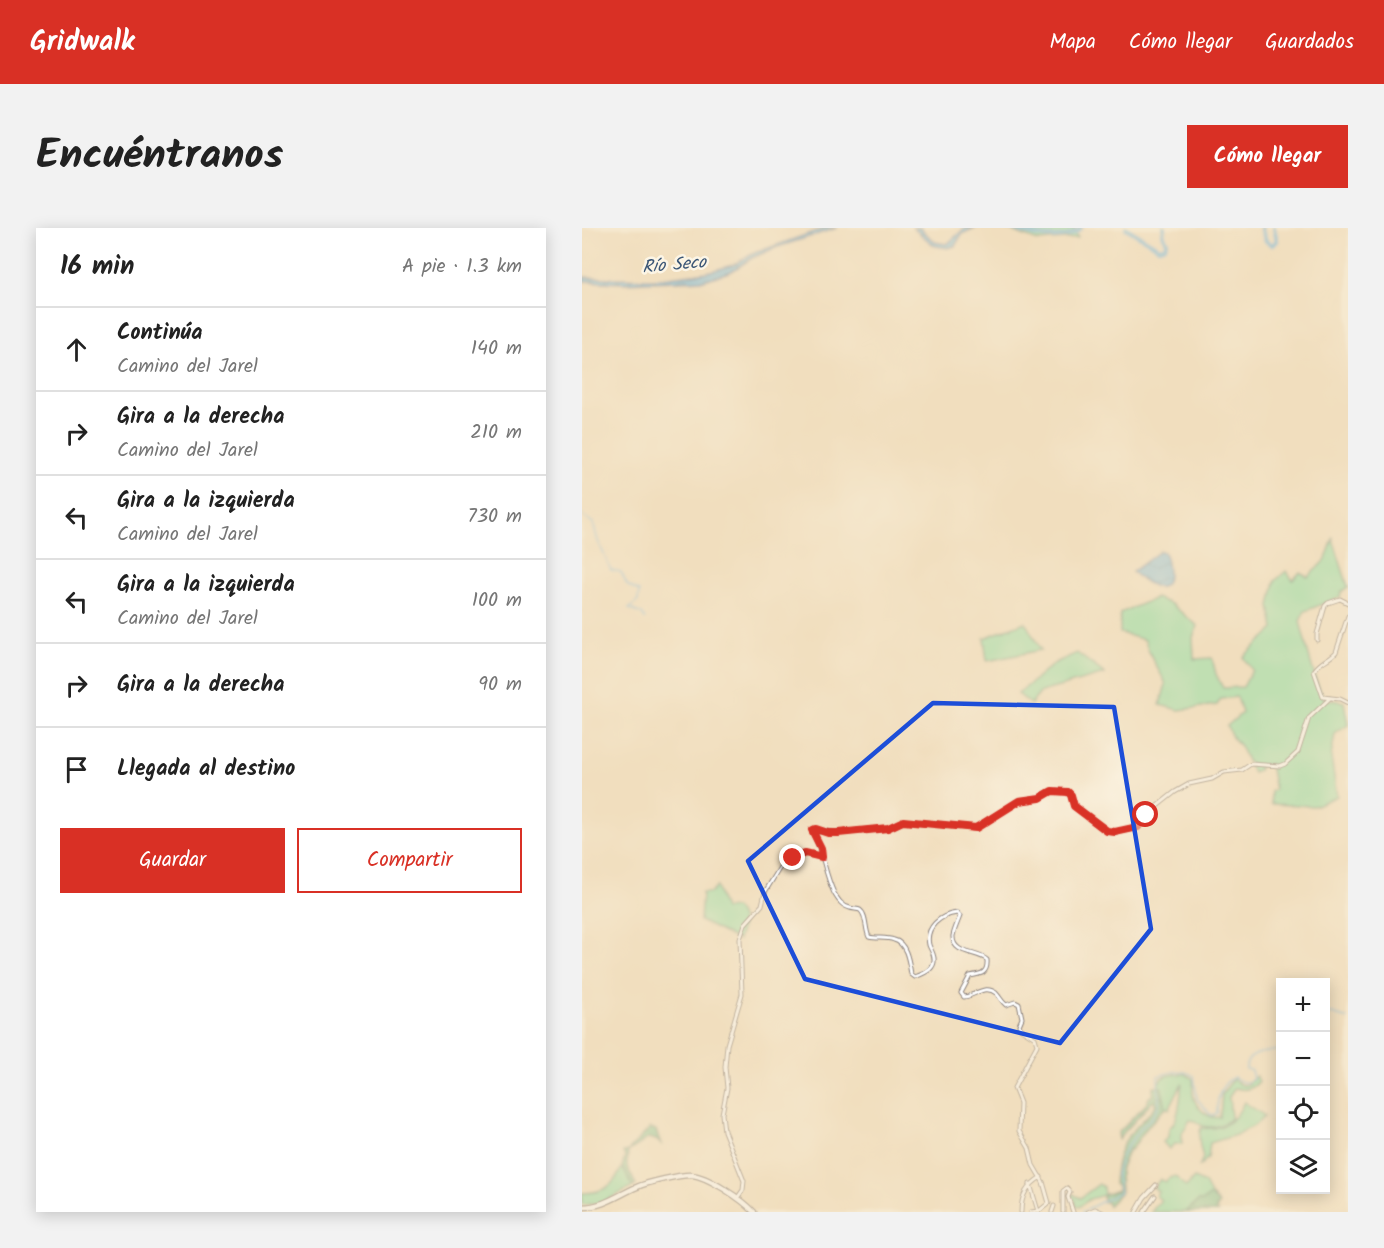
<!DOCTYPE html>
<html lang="es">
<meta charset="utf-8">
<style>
body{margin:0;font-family:Kalam,sans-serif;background:#f2f2f2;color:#222}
.controls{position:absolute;right:18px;bottom:18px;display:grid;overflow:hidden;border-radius:0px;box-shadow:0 3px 15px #0003}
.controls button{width:54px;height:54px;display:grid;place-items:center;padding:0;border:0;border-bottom:2px solid #e0e0e0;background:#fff;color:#222;font:30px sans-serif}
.stop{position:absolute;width:18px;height:18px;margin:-14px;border:4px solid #d93025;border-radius:50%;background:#fff}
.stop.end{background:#d93025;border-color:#fff;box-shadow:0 2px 6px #0008}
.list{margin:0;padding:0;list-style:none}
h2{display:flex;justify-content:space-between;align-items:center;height:78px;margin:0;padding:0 24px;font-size:26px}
h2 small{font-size:20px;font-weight:400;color:#767676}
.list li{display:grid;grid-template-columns:39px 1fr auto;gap:18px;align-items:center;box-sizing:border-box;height:84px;padding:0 24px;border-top:2px solid #e0e0e0}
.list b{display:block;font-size:22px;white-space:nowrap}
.list p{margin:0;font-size:20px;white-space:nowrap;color:#767676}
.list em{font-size:20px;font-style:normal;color:#767676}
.actions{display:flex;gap:12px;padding:18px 24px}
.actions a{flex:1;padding:14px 0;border:2px solid #d93025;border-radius:0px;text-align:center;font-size:21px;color:#d93025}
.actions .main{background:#d93025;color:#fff}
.icon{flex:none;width:33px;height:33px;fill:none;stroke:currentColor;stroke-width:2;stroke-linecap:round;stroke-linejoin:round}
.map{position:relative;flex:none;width:766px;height:984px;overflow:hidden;border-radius:0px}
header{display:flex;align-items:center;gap:36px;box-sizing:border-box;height:84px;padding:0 30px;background:#d93025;color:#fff}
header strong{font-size:28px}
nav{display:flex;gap:33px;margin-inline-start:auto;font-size:21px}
.intro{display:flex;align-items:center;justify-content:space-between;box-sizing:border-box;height:144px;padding:0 36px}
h1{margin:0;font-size:42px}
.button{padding:15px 27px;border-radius:0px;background:#d93025;color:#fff;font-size:21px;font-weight:700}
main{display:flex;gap:36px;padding:0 36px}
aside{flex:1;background:#fff;border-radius:0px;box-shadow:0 3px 15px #0003}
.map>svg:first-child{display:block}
</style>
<header>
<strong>Gridwalk</strong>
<nav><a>Mapa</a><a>Cómo llegar</a><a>Guardados</a></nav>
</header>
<div class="intro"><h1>Encuéntranos</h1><a class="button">Cómo llegar</a></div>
<main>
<aside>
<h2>16 min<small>A pie · 1.3 km</small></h2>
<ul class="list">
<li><svg class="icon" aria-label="ahead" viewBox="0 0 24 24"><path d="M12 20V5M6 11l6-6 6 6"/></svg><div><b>Continúa</b><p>Camino del Jarel</p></div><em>140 m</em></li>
<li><svg class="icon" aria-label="right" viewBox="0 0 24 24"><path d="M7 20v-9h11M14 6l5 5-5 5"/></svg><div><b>Gira a la derecha</b><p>Camino del Jarel</p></div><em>210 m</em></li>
<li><svg class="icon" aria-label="left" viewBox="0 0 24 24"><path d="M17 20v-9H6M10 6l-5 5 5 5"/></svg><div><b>Gira a la izquierda</b><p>Camino del Jarel</p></div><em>730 m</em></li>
<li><svg class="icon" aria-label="left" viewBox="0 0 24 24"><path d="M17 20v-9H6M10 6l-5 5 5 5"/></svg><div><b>Gira a la izquierda</b><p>Camino del Jarel</p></div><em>100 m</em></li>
<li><svg class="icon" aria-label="right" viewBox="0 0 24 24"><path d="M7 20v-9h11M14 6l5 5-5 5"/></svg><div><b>Gira a la derecha</b></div><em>90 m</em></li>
<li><svg class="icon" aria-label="arrive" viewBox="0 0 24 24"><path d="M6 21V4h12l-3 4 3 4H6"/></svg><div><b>Llegada al destino</b></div></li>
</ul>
<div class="actions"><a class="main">Guardar</a><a>Compartir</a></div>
</aside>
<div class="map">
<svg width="766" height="984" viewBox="0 0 766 984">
<defs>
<pattern id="forest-crowns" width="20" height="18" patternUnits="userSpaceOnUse" patternTransform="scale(1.5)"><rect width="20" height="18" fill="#6cbe8a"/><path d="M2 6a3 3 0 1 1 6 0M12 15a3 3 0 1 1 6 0" fill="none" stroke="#589a72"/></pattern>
<pattern id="water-waves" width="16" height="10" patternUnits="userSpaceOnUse" patternTransform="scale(1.5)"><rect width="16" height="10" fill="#66b3e0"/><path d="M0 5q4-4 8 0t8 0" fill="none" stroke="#5491b7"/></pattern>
</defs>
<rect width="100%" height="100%" fill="#fcf5e5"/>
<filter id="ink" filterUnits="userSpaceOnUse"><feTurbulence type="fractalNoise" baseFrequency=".0167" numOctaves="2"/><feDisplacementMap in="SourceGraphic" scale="12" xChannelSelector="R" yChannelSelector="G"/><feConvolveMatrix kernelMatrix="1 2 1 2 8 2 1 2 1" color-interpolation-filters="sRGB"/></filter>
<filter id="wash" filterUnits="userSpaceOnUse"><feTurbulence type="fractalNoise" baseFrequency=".008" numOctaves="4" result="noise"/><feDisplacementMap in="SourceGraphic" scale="24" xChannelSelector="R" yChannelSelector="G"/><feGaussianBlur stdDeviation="1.35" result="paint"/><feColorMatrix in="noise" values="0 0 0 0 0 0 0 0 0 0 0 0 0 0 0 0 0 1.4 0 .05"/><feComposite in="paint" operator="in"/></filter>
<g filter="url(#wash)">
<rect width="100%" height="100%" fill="#f1debe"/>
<path fill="#86dfa5" stroke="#548070" stroke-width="1.5" d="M422 0H492L496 10 456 13Z
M751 311 766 359 759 364 758 369 723 383 718 393C721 405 735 465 743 470 747 473 756 472 762 474L766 497 753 506 749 529 755 568 732 578 689 576V563L693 562 688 536 677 538 676 543 671 545 658 518 650 509 645 498 660 485 655 469 639 471 635 477 597 482 578 477 584 456C577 441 567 429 563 412L538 405V385L574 370 589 376 616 398 611 409 612 431 630 430 634 446 641 460 661 459 670 442 661 429 692 401 688 378 693 353 704 343 711 352 718 344 726 349 744 331Z
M443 394 459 422 405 433 402 410Z
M495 425 523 446 459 464 449 476 436 466 473 435Z
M134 659 142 681 153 680C163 691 160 699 156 712L118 693 120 665H128Z
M594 846H604L611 851C612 857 610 861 611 866 612 878 626 892 638 889L640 866 651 851 660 857H665L674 848 677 853C671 862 663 863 653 860L647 869 649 889 650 890C643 896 631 901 621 898 615 896 615 892 608 892L600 905V916H593L587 921 581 914 586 909 587 900C598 893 598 868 600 855L587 881 584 879 579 859H576C578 847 583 848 594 846Z
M662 874 683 888 672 898 654 907 628 915 626 930 617 939 621 929C618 920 615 909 619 900 641 902 653 894 662 874Z
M40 939 51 959 19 975 0 977V965C20 965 32 959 40 939Z
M593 948 604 959 612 950 623 955 629 967 621 973H616L604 984H569L579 972 574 968 576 963 572 960 578 951 583 954 587 950Z
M517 956 521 959 522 967 508 971 497 979 493 978V973L488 968 489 965 498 970Z"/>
<path fill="url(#forest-crowns)" stroke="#477062" stroke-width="1.5" d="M571 858 579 859 584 879 567 897 549 922 547 921 538 943 539 964 526 978 525 974H521V967L536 962V958L532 956C533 939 537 919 548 906 557 895 567 888 574 876L571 873 539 908 537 913 536 905 565 875 567 869 570 868Z
M68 900 74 902 79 916 74 912 67 910 46 924 45 938 54 957 51 959 40 939 43 929 41 924 46 923Z
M629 967 637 976 634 982 636 984H604L616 973H621Z"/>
<path fill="url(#water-waves)" stroke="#446a8e" stroke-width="1.5" d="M243 0H255L193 20 170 30 150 43 123 52 40 55 0 53V49L71 51 125 44 151 37 172 25Z
M331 0H338L353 14 365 16 383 0H393L380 6 373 18 366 20 353 18Z
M578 323 582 324C585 332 592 362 575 359 566 358 557 349 550 344Z"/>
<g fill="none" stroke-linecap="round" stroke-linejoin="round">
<path stroke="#66b3e0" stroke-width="1.5" d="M0 287 11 295 16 313 29 342 39 344 45 357 57 364 56 373 47 381 60 386 63 391
M744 787 750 786 766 791
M500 984 538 964 534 946 541 925 557 902 570 889 577 877 576 848C588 844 601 840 612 848L615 871 629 887H633L635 885C635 870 638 856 652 849 659 854 664 857 671 851L669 842 664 841C663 824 685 824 698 822"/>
<path stroke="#66b3e0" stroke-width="4.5" d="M428 0C448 7 482 17 499 0
M544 0 577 20 583 18 585 14 581 6 582 0
M679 0 684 13 690 17 695 13 692 0"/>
</g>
</g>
<g filter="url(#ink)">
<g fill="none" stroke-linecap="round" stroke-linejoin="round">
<defs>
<path id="minor" d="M766 388 754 424C747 432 738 433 732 443L741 469 758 471 766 475
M735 412V406L743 378 746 375 758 371 766 375
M230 602C241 622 242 644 252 665 256 672 260 678 268 680 270 681 276 681 278 682 285 687 283 702 287 709 295 711 304 709 312 712 325 715 327 735 329 746L333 749C344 745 356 740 351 726 350 723 348 720 347 717 343 699 358 687 375 685L378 688C376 694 372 702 371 708 370 727 396 723 405 732 406 745 400 746 388 748L379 765 382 769C393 768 403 756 414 765 418 769 419 773 424 777L433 774 437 776 440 790 437 797 439 801 453 810 455 817 432 860 438 875 437 903 447 920 451 937 461 954 467 975 457 983
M230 602 257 605 306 600 321 593 394 600 437 573 458 570 470 563H476L486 564 489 568 492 578 525 603 533 604 556 599 564 587 593 564 607 556 630 551 642 544 660 542 669 536 698 538 703 536 716 524 727 490 748 470
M448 956 456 983
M156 969 161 962 162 953 142 903 140 886 145 860 143 839 145 817 160 766 158 711 163 696 180 677 183 664 200 636 223 625 240 629
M439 984C439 967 445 958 459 949
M449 984 456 983
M470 984 472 978
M481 984V963L485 960 488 964 486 969 491 984
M506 984 513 981 520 984
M554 984 562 970 574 957
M562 984 573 968"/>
<path id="tertiary" d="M0 979C22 979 36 967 55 959 63 955 101 946 109 947 126 948 161 972 172 984"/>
</defs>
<use href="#minor" stroke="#8a807c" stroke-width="5"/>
<use href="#tertiary" stroke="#8a807c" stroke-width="7"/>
<use href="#minor" stroke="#fff" stroke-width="3"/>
<use href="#tertiary" stroke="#fff" stroke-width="4.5"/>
</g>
</g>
<g fill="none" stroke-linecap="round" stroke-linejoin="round" filter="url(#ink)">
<path stroke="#d93025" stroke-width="8" d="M211 630 223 625 240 629 239 620 230 602 234 601 246 605H256L306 600 321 593 394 600 437 573 458 570 470 563 486 564 489 567 492 578 525 603 533 604 556 599 564 587"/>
</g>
<path d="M0 0H766V984H0ZM351 475 532 479 569 701 478 815 223 751 166 633Z" fill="#f1debe" fill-opacity=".55" fill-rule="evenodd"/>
<path fill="none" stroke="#1d4ed8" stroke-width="4.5" stroke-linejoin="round" d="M351 475 532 479 569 701 478 815 223 751 166 633Z"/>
<g text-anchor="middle" stroke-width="5" stroke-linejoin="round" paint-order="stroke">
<g font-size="18" font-style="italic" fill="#3a5575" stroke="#fcf5e5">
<text transform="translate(92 36) rotate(-5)" y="6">Río Seco</text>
</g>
</g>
</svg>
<div class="controls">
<button>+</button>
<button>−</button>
<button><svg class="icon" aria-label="locate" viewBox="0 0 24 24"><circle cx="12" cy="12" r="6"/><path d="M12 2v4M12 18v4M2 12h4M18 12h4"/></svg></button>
<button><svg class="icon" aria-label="layers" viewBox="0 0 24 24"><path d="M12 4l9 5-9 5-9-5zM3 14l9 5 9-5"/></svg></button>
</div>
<div class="stop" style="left:564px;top:587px"></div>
<div class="stop end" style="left:211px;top:630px"></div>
</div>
</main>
